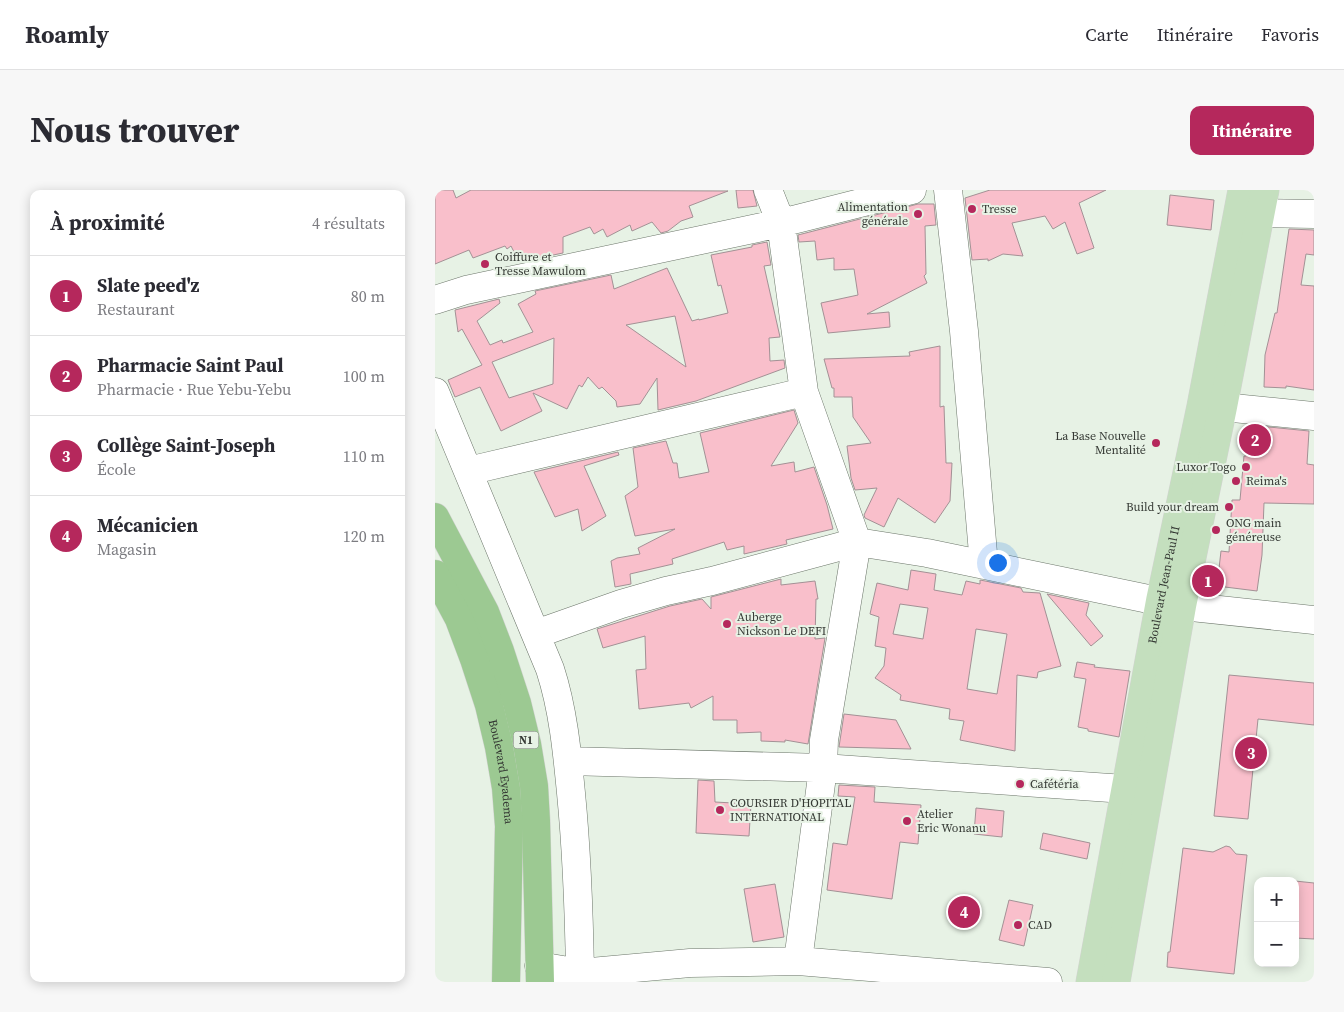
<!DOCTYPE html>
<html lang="fr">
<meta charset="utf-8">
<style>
body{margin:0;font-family:"Source Serif 4",serif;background:#f7f7f7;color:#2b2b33}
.controls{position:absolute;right:15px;bottom:15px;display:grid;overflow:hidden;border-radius:10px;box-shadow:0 2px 12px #0003}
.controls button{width:45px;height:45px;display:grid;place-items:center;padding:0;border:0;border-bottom:1px solid #e1e1e2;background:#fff;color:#2b2b33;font:25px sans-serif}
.you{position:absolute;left:562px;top:372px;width:18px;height:18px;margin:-12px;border:4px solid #fff;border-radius:50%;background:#1a73e8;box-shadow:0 0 0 8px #1a73e833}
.badge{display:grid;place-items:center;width:32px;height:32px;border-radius:50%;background:#b5285c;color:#fff;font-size:16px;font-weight:700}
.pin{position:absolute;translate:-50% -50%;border:2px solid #fff;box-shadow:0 1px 5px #0006}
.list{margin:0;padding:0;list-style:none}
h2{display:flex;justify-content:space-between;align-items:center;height:65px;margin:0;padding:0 20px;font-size:21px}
h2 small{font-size:16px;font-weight:400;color:#7c7c81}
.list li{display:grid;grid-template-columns:32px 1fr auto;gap:15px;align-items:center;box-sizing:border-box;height:80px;padding:0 20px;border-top:1px solid #e1e1e2}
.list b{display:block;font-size:19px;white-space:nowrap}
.list p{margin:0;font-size:16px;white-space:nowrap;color:#7c7c81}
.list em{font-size:16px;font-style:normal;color:#7c7c81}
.map{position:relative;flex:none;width:879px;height:792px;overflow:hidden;border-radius:10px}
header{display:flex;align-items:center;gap:30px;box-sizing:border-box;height:70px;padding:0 25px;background:#fff;border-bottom:1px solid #e1e1e2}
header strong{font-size:24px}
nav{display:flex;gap:28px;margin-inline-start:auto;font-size:18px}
.intro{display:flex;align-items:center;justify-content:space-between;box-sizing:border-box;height:120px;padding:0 30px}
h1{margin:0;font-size:35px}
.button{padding:12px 22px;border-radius:10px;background:#b5285c;color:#fff;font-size:18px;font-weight:700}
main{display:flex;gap:30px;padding:0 30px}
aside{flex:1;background:#fff;border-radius:10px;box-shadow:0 2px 12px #0003}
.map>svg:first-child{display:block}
</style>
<header>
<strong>Roamly</strong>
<nav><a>Carte</a><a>Itinéraire</a><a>Favoris</a></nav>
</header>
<div class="intro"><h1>Nous trouver</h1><a class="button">Itinéraire</a></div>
<main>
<aside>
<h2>À proximité<small>4 résultats</small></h2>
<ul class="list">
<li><span class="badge">1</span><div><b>Slate peed'z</b><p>Restaurant</p></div><em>80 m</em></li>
<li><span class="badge">2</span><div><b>Pharmacie Saint Paul</b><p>Pharmacie · Rue Yebu-Yebu</p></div><em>100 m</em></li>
<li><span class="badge">3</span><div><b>Collège Saint-Joseph</b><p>École</p></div><em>110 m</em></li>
<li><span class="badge">4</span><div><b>Mécanicien</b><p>Magasin</p></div><em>120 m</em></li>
</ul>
</aside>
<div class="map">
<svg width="879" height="792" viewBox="0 0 879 792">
<rect width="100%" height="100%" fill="#e7f2e5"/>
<path fill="#f9bfcb" stroke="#a39195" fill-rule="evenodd" d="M0 0H18L21 8 36 0 293 1 254 16 258 27 246 31 233 41 226 43 217 32 197 41 195 35 172 47 168 39 159 44 155 37 128 47V63L84 72 76 56 72 59 70 56 38 68 34 60 0 74Z
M301 0H318L322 16 303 18Z
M555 0H671L644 13 659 58 642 64 630 32 618 39 610 26 577 33 588 66 568 64 553 71V69L537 70 530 8Z
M735 5 779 10 776 40 732 35Z
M483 14H499L501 35 490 36 491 84 489 86 492 93 432 124 454 122 455 137 393 143 386 113 423 105 419 79 399 80V68L382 70 380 51 364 52 363 45Z
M854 39 879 40V65L871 64 866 95 879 96V200L851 196V198L829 197 830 165 840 123H842Z
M332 52 336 75 329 76 345 147 334 148 335 171 349 170 350 178 261 211 223 220 222 188 205 214 182 217 181 211 167 197 164 199 153 187 147 197 144 195 132 219 98 203 107 221 66 241 45 197 20 207 13 190 47 175 27 139 23 142 20 120 64 109 65 113 42 131 55 155 67 150 68 153 98 142 83 114 101 104 100 101 176 85 179 99 232 78 257 131 264 129V130L293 123 286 95 283 96 276 65 317 57V55ZM240 126 251 177 191 135ZM119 148 118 194 74 208 57 172Z
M505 156V217L509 216 511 273H517L515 311 500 333 463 308 449 337 430 328 429 325 442 298 420 300 416 288 412 256 436 253 418 227 417 207H399V198H397L389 169 475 166 474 162Z
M359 220 363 233 336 276 359 272 360 282 379 277 392 315 398 339 351 350 352 354 309 364V356L292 360 289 352 237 369 238 374 195 384 196 394 180 397 176 371 182 368 205 364 203 358 240 339 200 346 190 306 203 297 198 258 231 251 238 273H242L244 288 274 282 265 243Z
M824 236 874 241 872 274 879 275V314L829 313 827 365 822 401 782 396 786 361 794 362 797 310H805L809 266H811L813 238 824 239Z
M183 262 184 265 149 276 171 326 147 341 143 319 120 327 99 282Z
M476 380 501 384 499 400 527 405 531 391 545 394V390L586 398 588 402 605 403 626 476 603 482 602 488 582 485 580 561 525 550 529 531 514 529 515 519 465 510 466 505 440 488 449 476 451 458 440 456 444 427 435 424 442 393 473 400ZM465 414 493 418 488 449 458 444ZM541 439 572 444 562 504 532 499Z
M346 389V395L380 391 383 409H381L380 449 390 448 373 554 350 550V552L326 551V542L302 543V530H278V506L256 518 254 513 204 519 201 480 211 479 210 446 168 458 162 439 235 416 267 409 276 419V407Z
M612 404 654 413 651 425 668 446 656 456Z
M642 472 660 475 659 477 695 481 684 547 653 541V539L643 537 651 489 639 487Z
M794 485 879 493V535L823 529 813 629 779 626Z
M409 524 461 530 476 559 404 557Z
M263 590 279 591 280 612 316 614 314 646 261 643Z
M404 595 440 597 439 612 486 615 483 654 465 652 457 709 392 700 398 653 412 655 420 607 403 606Z
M541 618 569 621 567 647 539 644Z
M608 643 655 653 652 669 605 659Z
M791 656 795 657 801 664 812 665 799 784 732 777 733 762H735L748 658 778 662Z
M860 691 879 693V749L860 748Z
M340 694 349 747 318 752 309 699Z
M574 710 598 715 589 756 564 750Z"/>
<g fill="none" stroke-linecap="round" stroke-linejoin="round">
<defs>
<path id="minor" d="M333 0 346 33 369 202 422 352 389 550 388 578 363 771
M513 0 529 141 549 375
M825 23 879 24
M0 110 31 100 346 33 477 0
M0 202 115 479C128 519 132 561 136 603 142 664 144 723 145 783
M788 217 879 226
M33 281 369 202
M101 444 186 414 231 401 277 391 422 352 492 363 747 416 879 430
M133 571 388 578 690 599
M104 776 145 783 255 773 363 771 613 792"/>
<g id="major">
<path id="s1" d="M655 792 725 411 766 216 807 0"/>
<path d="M681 792 747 416 788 217 830 0"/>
</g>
<g id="highway">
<path d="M0 327 50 422 65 461 82 513 92 554 99 596 101 631 105 792"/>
<path id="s2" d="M0 384 24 429 39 469 54 515 64 557 71 598 74 636 71 792"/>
</g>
</defs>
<use href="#minor" stroke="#6c766a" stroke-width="29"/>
<use href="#major" stroke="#d3d3d2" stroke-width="29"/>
<use href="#highway" stroke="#d3d3d2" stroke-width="29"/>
<use href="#minor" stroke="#fff" stroke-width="28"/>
<use href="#major" stroke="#c4dfbe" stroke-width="28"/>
<use href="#highway" stroke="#9cc992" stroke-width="28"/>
</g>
<g fill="#b5285c" stroke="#e7f2e5" stroke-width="2">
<circle cx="537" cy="19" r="5"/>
<circle cx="483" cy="24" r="5"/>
<circle cx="50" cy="74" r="5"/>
<circle cx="721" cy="253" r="5"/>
<circle cx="811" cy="277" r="5"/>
<circle cx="801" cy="291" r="5"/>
<circle cx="794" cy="317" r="5"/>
<circle cx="781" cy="340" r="5"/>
<circle cx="292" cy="434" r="5"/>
<circle cx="585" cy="594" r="5"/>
<circle cx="285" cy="620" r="5"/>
<circle cx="472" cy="631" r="5"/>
<circle cx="583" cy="735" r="5"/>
</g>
<g text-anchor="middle" stroke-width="4" stroke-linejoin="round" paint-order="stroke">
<rect fill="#e7f2e5" stroke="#6a7069" stroke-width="1" x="78.5" y="541.5" width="25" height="17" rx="4"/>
<g font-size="11" font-weight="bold" fill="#353934">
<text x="91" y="554">N1</text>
</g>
<g font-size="12" fill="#353934" stroke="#e7f2e5" text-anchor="start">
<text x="473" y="21" text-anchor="end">Alimentation<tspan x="473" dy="14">générale</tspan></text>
<text x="547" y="23">Tresse</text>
<text x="60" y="71">Coiffure et<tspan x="60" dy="14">Tresse Mawulom</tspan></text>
<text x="711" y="250" text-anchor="end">La Base Nouvelle<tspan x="711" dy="14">Mentalité</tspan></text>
<text x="801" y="281" text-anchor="end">Luxor Togo</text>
<text x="811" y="295">Reima's</text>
<text x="784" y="321" text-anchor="end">Build your dream</text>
<text x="791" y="337">ONG main<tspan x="791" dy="14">généreuse</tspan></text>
<text x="302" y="431">Auberge<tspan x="302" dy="14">Nickson Le DEFI</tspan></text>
<text x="595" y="598">Cafétéria</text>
<text x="295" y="617">COURSIER D'HOPITAL<tspan x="295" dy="14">INTERNATIONAL</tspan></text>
<text x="482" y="628">Atelier<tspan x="482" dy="14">Eric Wonanu</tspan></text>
<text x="593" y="739">CAD</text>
</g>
<g font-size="12" fill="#353934" stroke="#e7f2e5">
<text dy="4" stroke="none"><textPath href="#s1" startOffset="404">Boulevard Jean-Paul II</textPath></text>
<text dy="4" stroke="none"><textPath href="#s2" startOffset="210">Boulevard Eyadema</textPath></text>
</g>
</g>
</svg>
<div class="controls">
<button>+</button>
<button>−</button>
</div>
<div class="you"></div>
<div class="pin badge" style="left:773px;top:391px">1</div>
<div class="pin badge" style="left:820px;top:250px">2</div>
<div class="pin badge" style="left:816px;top:563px">3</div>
<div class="pin badge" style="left:529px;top:722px">4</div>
</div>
</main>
